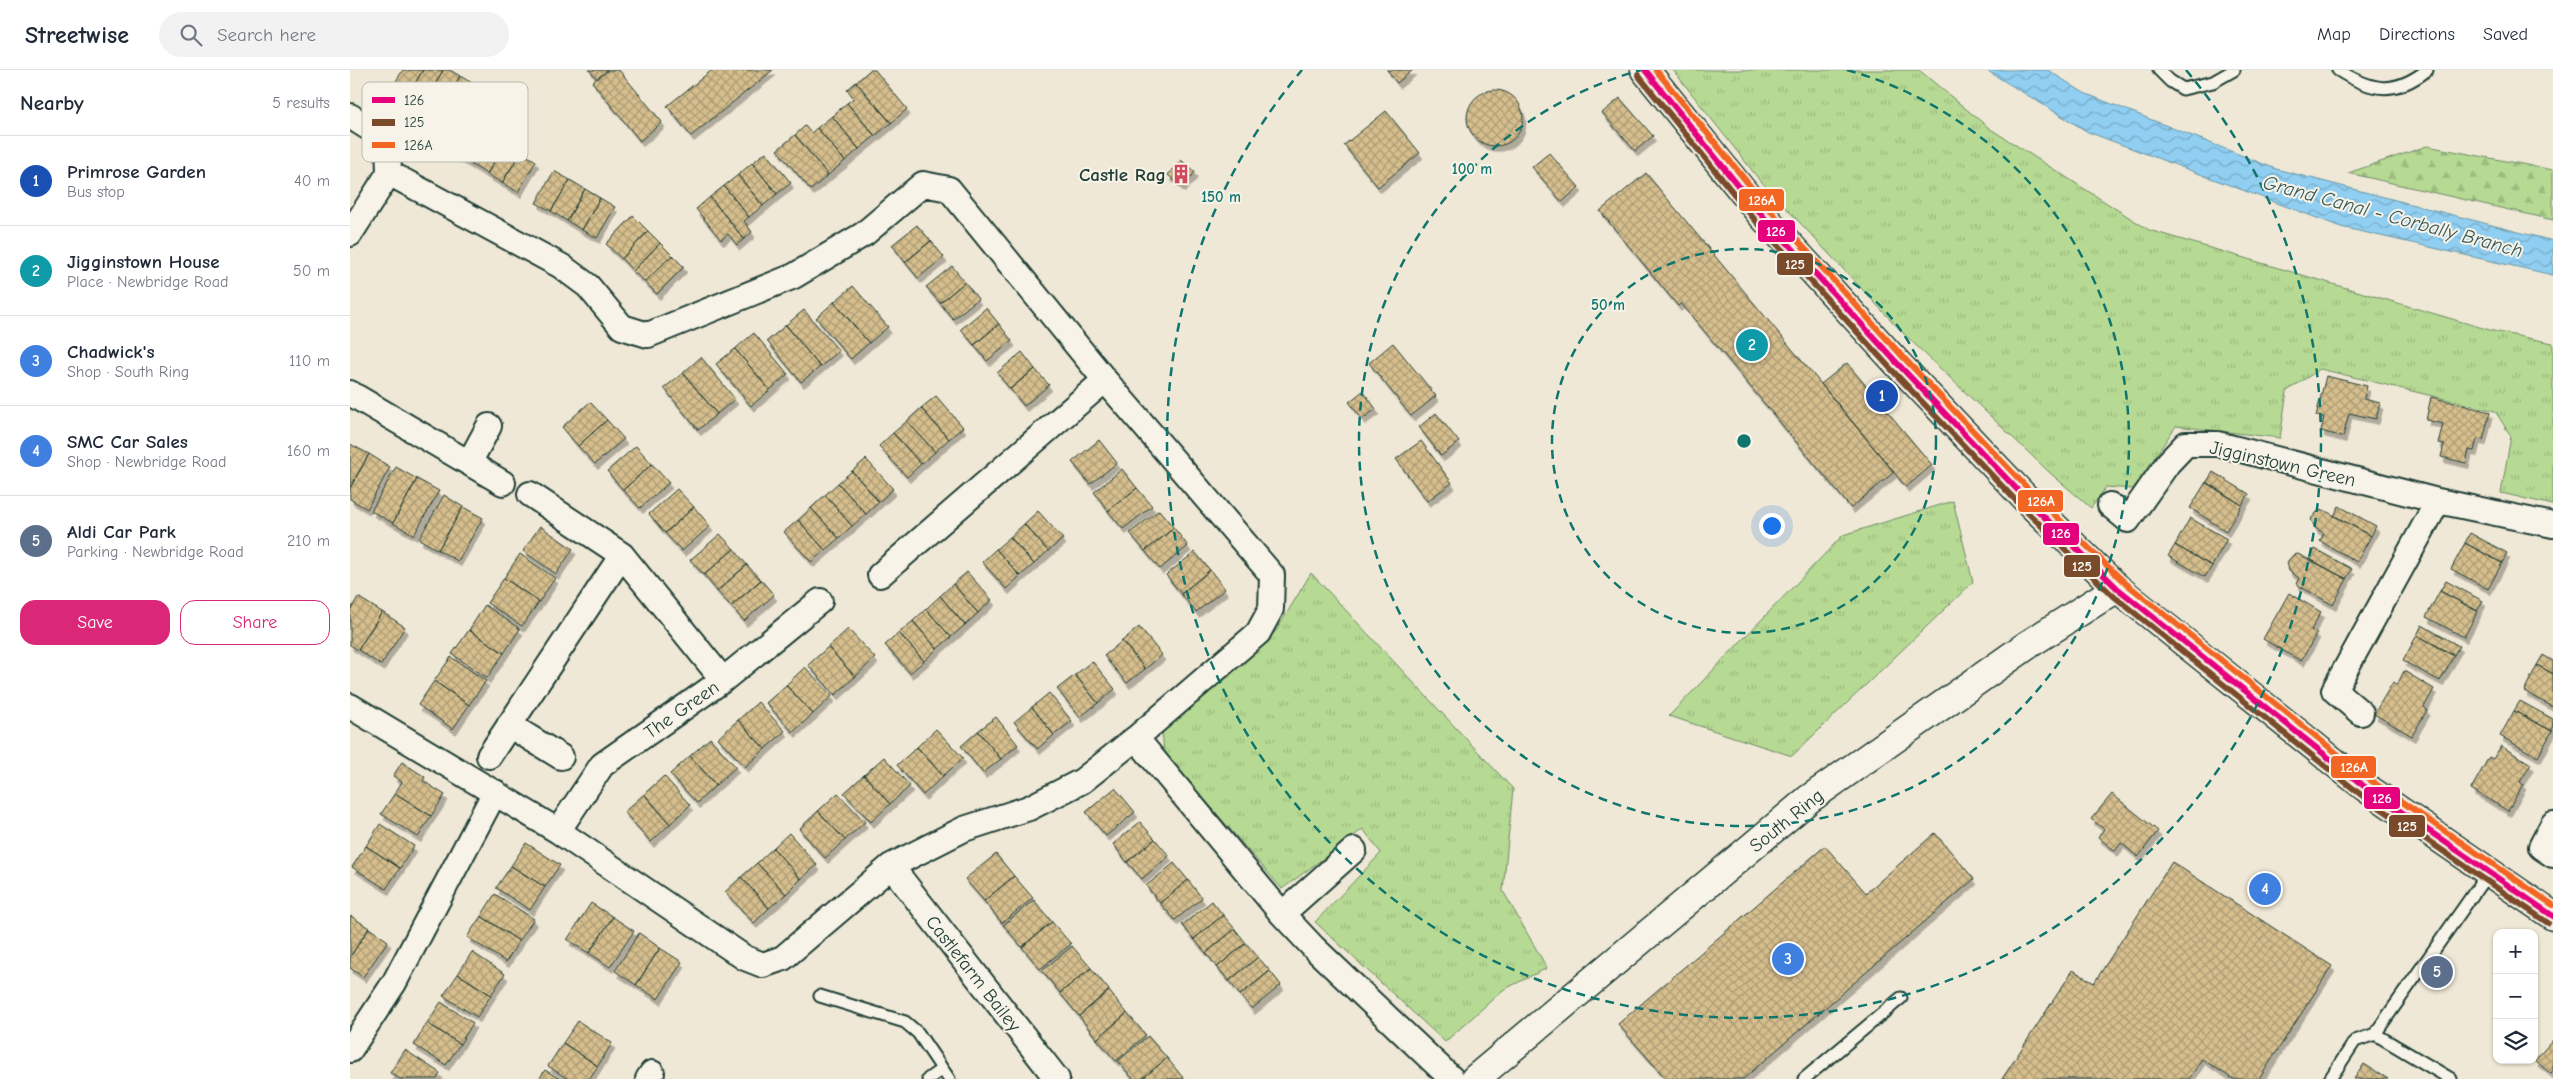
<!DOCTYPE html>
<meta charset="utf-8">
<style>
body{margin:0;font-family:"Comic Neue",sans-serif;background:#f2f2f3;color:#1f2937}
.controls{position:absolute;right:15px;bottom:15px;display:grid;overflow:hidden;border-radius:10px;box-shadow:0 1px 4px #0004}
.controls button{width:45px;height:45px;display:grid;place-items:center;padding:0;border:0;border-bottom:1px solid #e0e1e3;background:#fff;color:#1f2937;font:25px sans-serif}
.you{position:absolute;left:1421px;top:455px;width:18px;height:18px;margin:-12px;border:4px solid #fff;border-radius:50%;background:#1a73e8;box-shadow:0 0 0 8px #1a73e833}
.badge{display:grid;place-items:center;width:32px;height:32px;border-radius:50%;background:#db2777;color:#fff;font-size:16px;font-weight:700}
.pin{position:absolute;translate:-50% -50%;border:2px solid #fff;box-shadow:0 1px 5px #0006}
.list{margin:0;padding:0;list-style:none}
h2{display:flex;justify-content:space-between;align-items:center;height:65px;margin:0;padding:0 20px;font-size:21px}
h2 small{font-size:16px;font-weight:400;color:#747a83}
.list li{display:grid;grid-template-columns:32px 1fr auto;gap:15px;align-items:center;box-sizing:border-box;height:90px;padding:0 20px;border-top:1px solid #e0e1e3}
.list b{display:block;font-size:19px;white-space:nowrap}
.list p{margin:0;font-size:16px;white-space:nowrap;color:#747a83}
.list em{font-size:16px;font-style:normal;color:#747a83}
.actions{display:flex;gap:10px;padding:15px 20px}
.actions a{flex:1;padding:11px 0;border:1px solid #db2777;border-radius:15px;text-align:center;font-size:18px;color:#db2777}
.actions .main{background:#db2777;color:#fff}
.icon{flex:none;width:28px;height:28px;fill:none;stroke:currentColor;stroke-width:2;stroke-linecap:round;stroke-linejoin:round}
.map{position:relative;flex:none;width:2203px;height:1009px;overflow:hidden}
header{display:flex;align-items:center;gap:30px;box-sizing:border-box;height:70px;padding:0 25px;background:#fff;border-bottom:1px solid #e0e1e3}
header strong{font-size:24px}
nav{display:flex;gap:28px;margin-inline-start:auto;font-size:18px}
.search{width:350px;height:45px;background:#f2f2f3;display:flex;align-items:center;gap:12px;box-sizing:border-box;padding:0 18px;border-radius:28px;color:#747a83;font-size:19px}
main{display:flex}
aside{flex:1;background:#fff}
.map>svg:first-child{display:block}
</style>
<header>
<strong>Streetwise</strong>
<div class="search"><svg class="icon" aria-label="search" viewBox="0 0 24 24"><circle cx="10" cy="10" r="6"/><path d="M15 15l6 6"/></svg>Search here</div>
<nav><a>Map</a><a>Directions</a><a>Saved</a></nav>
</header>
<main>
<aside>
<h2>Nearby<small>5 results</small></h2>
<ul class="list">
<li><span class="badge" style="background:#1a4fb4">1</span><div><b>Primrose Garden</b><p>Bus stop</p></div><em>40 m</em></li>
<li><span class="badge" style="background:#0f9aa8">2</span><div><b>Jigginstown House</b><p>Place · Newbridge Road</p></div><em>50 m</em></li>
<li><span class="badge" style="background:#3f7fe0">3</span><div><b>Chadwick's</b><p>Shop · South Ring</p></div><em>110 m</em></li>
<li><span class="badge" style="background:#3f7fe0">4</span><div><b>SMC Car Sales</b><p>Shop · Newbridge Road</p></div><em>160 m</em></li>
<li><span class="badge" style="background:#5c6f8a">5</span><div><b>Aldi Car Park</b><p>Parking · Newbridge Road</p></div><em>210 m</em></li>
</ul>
<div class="actions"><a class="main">Save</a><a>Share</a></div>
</aside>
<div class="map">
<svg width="2203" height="1009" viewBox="0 0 2203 1009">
<defs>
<pattern id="grass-tufts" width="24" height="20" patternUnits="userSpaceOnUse" patternTransform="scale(1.25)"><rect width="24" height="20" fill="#b6d993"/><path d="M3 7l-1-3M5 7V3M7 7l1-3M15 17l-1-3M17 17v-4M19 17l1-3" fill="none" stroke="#9cbb7f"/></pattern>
<pattern id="forest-firs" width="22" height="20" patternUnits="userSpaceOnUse" patternTransform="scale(1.25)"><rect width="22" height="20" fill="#b6d993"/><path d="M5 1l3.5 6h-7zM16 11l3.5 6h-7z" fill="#9cbb7f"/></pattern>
<pattern id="water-waves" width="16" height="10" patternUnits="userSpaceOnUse" patternTransform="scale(1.25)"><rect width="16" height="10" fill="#91cff2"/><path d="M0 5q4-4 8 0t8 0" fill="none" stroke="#76a9c5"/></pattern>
<pattern id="building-cross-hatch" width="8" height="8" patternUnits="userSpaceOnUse" patternTransform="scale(1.25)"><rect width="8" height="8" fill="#d6be8d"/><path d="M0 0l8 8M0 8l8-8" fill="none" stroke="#ad9c74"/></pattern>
<filter id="shadow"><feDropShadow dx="3" dy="5.5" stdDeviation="0" flood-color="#0004"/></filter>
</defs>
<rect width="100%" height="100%" fill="#f0e8d6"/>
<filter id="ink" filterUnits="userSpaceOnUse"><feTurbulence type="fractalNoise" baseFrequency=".02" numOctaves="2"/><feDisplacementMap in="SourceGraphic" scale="10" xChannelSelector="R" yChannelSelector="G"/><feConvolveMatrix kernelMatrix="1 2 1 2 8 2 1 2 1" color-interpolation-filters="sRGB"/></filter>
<g filter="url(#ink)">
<path fill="url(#grass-tufts)" stroke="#6a8b64" d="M1323 0H1569L1639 58 1799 160 2143 261 2203 273V435L2151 423 2161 366 2145 341 1970 299 1937 321 1930 368 1826 356 1783 419 1756 417 1741 438 1699 402 1553 263 1408 108Z
M1603 431 1623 512 1442 686 1319 646 1493 465Z
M961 503 1163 719 1153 821 1197 898 1153 920 1095 972 965 852 1031 783 1013 759 932 819 814 683 812 660 926 561Z"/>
<path fill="url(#forest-firs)" stroke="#6a8b64" d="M2077 76 2203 100V150L1998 103Z"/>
<path fill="url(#water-waves)" stroke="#6395a6" d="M1636 0H1698L1734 23 1926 99 2203 171V205L1991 157 1738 62Z"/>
<path fill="url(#building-cross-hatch)" stroke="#1f3d34" filter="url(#shadow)" d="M53 0H73L61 20 46 11Z
M73 0H93L77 29 61 20Z
M93 0H100L110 6 92 38 77 29Z
M239 0H258L247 9Z
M258 0H269L312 52 290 71 242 12Z
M362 0H423L341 66 317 36Z
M520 0H525L557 39 541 53 506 12Z
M1037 0H1063L1047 13Z
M110 6 126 15 108 46 92 38Z
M506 12 541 53 525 66 497 33 504 28 497 20Z
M1117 48a28 28 0 1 1 56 0a28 28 0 1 1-56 0Z
M1270 28 1303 66 1285 81 1252 43Z
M497 33 525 66 509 79 482 46Z
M1036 41 1070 83 1028 117 994 75Z
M482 46 509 79 495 91 467 58Z
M125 55 140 64 122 95 106 86Z
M455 56 461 63 467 58 495 91 478 105 445 65Z
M140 64 155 73 137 104 122 95Z
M445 65 478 105 461 120 427 80Z
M155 73 171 82 152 113 137 104Z
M171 82 186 91 168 122 152 113Z
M416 82 441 113 427 124 402 93Z
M1199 83 1229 117 1212 132 1182 97Z
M831 90 845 102 832 117 818 105Z
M402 93 427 124 413 136 388 105Z
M204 101 220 110 201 141 186 133Z
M1296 103 1544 402 1501 438 1331 233 1328 236 1250 141Z
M388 105 413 136 399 147 374 116Z
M220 110 235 119 217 151 201 141Z
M374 116 399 147 394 151 402 162 394 169 360 127Z
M235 119 250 128 232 160 217 151Z
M360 127 394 169 387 175 378 164 371 170 346 139Z
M250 128 265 137 247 168 232 160Z
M283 146 298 161 272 189 256 174Z
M567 155 581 171 555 192 542 175Z
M298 161 310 173 283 201 272 189Z
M581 171 594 187 568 208 555 192Z
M310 173 322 185 295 212 283 201Z
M322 185 334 197 307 224 295 212Z
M602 196 615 212 590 233 576 217Z
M615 212 628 229 603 249 590 233Z
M503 216 538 257 519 273 484 232Z
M484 232 519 273 501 289 466 248Z
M636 238 649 254 624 275 611 259Z
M454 240 489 281 470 297 436 255Z
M649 254 662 271 637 291 624 275Z
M436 255 470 297 451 312 417 271Z
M404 263 438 304 420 320 385 279Z
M1043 273 1086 326 1061 346 1019 293Z
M385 279 420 320 401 336 366 294Z
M672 282 685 299 660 319 647 303Z
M351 287 385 329 367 344 333 303Z
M1497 293 1582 395 1556 417 1471 314Z
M685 299 699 315 674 336 660 319Z
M333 303 367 344 348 360 314 318Z
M1976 306 2017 316 2014 329 2030 333 2026 349 1999 343 1993 367 1971 361 1974 347 1966 346Z
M1013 321 1026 339 1012 349 999 332Z
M586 326 613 357 599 369 571 338Z
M2081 327 2140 342 2133 370 2127 369 2124 381 2119 380 2116 393 2091 387 2094 374 2088 373 2093 354 2076 350Z
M240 332 257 350 228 376 212 357Z
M571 338 599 369 585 382 557 351Z
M1086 343 1109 372 1091 386 1069 357Z
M257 350 274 369 245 394 228 376Z
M557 351 585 382 571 394 543 363Z
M543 363 571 394 557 407 529 376Z
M749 370 767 393 740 414 722 392Z
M1071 371 1102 413 1077 431 1046 389Z
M0 374 19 384 0 418Z
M286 376 302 394 273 420 257 401Z
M19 384 40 397 17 439 0 429V418Z
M516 389 543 419 529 432 502 401Z
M302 394 319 413 290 438 273 420Z
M46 397 67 409 43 453 21 441Z
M772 399 787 418 758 441 744 422Z
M502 401 529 432 516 444 488 413Z
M1863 402 1899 424 1892 435 1856 413Z
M67 409 89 421 64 465 43 453Z
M1856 412 1892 435 1876 461 1840 438Z
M488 413 516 444 502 456 475 425Z
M787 418 802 436 773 459 758 441Z
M327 419 344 437 315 463 299 444Z
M94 425 113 437 88 480 69 469Z
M475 425 502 456 489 468 461 438Z
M1989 436 2026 456 2021 466 1984 446Z
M113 437 133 448 108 491 88 480Z
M344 437 360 456 332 481 315 463Z
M461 438 489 468 475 480 448 450Z
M809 440 824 458 795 481 780 463Z
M1974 440 2021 466 2007 492 1970 471 1974 463 1965 458 1961 449 1968 441Z
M688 441 713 469 698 481 674 454Z
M1840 448 1877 469 1862 496 1825 475Z
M448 450 475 480 461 492 434 462Z
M674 454 698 481 684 494 660 467Z
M190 456 223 479 206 504 173 481Z
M824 458 838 476 810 499 795 481Z
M2120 463 2157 483 2152 493 2115 473Z
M370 464 384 479 354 505 340 490Z
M660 467 684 494 670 506 646 479Z
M2115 473 2152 493 2138 519 2101 499Z
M1825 475 1862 496 1855 507 1818 486Z
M384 479 397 495 367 521 354 505Z
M646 479 670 506 656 519 632 492Z
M1965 479 2002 499 1996 509 1960 489Z
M845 482 860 500 831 524 816 505Z
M170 484 205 508 189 532 154 508Z
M1948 484 1997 509 1983 535 1946 514 1949 508 1939 501 1937 492 1943 485Z
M397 495 411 510 381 536 367 521Z
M860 500 875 519 846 542 831 524Z
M617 502 642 530 628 543 603 514Z
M154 508 189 532 172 556 137 533Z
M411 510 424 525 394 551 381 536Z
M2096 511 2133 531 2127 541 2090 521Z
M603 514 628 543 615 555 590 526Z
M2090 521 2128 541 2114 567 2076 547Z
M1939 523 1971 542 1961 560 1967 563 1951 591 1913 569Z
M590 526 615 555 601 567 576 539Z
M8 527 32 542 8 580 0 575V541Z
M135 535 170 559 154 583 119 560Z
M576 539 601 567 587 579 563 551Z
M32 542 55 557 31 595 8 580Z
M563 551 587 579 574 591 549 563Z
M2072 555 2109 576 2104 585 2067 565Z
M789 557 812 585 795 599 772 571Z
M498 559 525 588 505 607 478 577Z
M119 560 154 583 137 608 102 584Z
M549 563 574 591 560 603 535 575Z
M2067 565 2104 586 2090 611 2053 591Z
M772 571 795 599 777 613 754 586Z
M478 577 505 607 485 625 458 595Z
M2193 585 2203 591V604L2187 595Z
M101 587 136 611 119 635 84 611Z
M742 591 765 619 748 633 725 605Z
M2187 595 2203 604V637L2174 621Z
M455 597 482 626 463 644 436 615Z
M2054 601 2084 619 2074 637 2077 640 2062 666 2024 644 2043 612 2047 615Z
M725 605 748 633 730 647 707 619Z
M84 611 119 635 103 659 68 635Z
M436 615 463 644 443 662 416 633Z
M699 623 722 651 704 665 682 637Z
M2170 631 2203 649 2202 661 2164 641Z
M408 632 435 661 415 679 388 650Z
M682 637 704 665 687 679 664 652Z
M2164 641 2202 661 2188 687 2150 666Z
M646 647 668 675 651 689 628 661Z
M388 650 415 679 395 697 368 668Z
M586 659 613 688 593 706 567 677Z
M628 661 651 689 633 703 611 676Z
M360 668 386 697 366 715 340 686Z
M2151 676 2181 694 2170 712 2173 714 2158 741 2121 719 2139 687 2143 689Z
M567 677 593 706 573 725 547 695Z
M340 686 366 715 347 733 320 704Z
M534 687 560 716 540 734 514 705Z
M52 692 75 707 73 711 95 725 81 746 45 723 52 712 43 706Z
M514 705 540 734 521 752 494 723Z
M314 706 340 735 320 754 294 724Z
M765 718 785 742 756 766 736 742Z
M45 723 81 746 68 767 31 744Z
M488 723 515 752 495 770 468 741Z
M294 724 320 754 301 772 274 742Z
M1762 724 1808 761 1788 787 1771 773 1765 781 1748 767 1754 759 1741 749Z
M468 741 495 770 475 788 449 759Z
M790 752 805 769 777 792 763 774Z
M30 754 64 776 50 798 16 776Z
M439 763 467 795 451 809 423 778Z
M1585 763 1624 809 1393 1009H1316L1268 954 1475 776 1516 823Z
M805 769 819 786 792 809 777 792Z
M176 773 210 795 195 817 161 796Z
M16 776 50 798 36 819 2 797Z
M423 778 451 809 436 824 407 793Z
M646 784 664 806 634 831 615 809Z
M1822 792 1982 896 1909 1009H1883L1852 989 1839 1009H1652L1723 900 1744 913Z
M407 793 436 824 419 838 391 807Z
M824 793 838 810 810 833 796 816Z
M161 796 195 817 180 840 146 818Z
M664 806 683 828 652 853 634 831Z
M391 807 419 838 404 853 375 822Z
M838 810 852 828 825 850 810 833Z
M145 824 184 849 169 871 131 846Z
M684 830 702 852 672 877 653 855Z
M862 831 873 845 844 869 832 855Z
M241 833 263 847 239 883 217 870Z
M873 845 885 859 856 883 844 869Z
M1 846 19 858 0 887V848Z
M131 846 169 871 156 892 117 867Z
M263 847 284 861 260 897 239 883Z
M702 852 721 874 690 899 672 877Z
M19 858 38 871 13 907 0 898V887Z
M885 859 896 873 867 897 856 883Z
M289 863 310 878 286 915 265 901Z
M896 873 908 887 879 911 867 897Z
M722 876 741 898 710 923 692 901Z
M310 878 332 892 308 929 286 915Z
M122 882 155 904 141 925 108 904Z
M908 887 920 901 890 925 879 911Z
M741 898 759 920 729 946 710 923Z
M920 901 931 915 902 939 890 925Z
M108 904 141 925 127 947 93 926Z
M759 921 777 943 747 969 729 946Z
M91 932 123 953 110 974 77 953Z
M777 943 796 965 766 991 747 969Z
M228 951 262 973 248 996 213 973Z
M77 953 110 974 96 995 64 975Z
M798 966 817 988 792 1009H783L768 991Z
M2203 970V1002L2201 1004 2185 990Z
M213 973 248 996 239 1009H218L198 996Z
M55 980 90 1003 87 1009H50L40 1003Z
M817 988 834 1009H792Z
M2014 994 2038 1009H2004Z
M195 1000 210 1009H189Z"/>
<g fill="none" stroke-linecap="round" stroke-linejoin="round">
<defs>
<path id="service" d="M1809 0 1820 11 1833 19 1863 12 1884 0
M1988 0C2021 21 2044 26 2077 0
M470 926 555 952 568 963 599 1009
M578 1009 592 999
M1454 1009 1551 928
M1980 1009 2005 971 2025 964
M2101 1009 2025 964 2138 803"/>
<path id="minor" d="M0 46 38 70 39 103 211 196 238 216 272 257 298 265 444 206 514 164 573 114 599 119 755 310
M0 164 39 103
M0 323 153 413
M119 393 139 356
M180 424 272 485 373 610
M1760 435 1778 450 1818 393 1836 374H1868L2088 431 2203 455
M530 505 755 310 922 505 921 539 908 563 786 668 932 844 964 878 1102 1009
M0 636 208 761 395 888 413 895 433 888 541 796 614 759 679 738 732 711 786 668
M2011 643 1984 620 2088 431
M159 655 211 687
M139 686 272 485
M2203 754 2191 777 2203 785
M208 761 252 695 373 610 470 531
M541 796 707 1009
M932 844 1004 780
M0 980 44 913 145 722
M298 1009 302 1003"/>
<path id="secondary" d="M1295 0 1411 144 1547 293 1678 431 1767 518 2015 717 2203 846
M1125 1009 1459 729 1679 574 1767 518"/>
</defs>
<use href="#service" stroke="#1f3d34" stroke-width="15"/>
<use href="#minor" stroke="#1f3d34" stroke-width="28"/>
<use href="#secondary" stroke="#1f3d34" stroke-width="31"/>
<use href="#service" stroke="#f7f3e8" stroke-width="11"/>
<use href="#minor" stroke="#f7f3e8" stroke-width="24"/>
<use href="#secondary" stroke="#f7f3e8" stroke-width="28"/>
<defs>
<path id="bus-1" d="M1295 0 1411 144 1547 293 1678 431 1767 518 2015 717 2203 846"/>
<path id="bus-2" d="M1288 5 1405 150 1541 299 1672 437 1761 524 2010 724 2198 853"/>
<path id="bus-3" d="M1306 0 1418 138 1553 287 1684 425 1773 511 2020 710 2203 835"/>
</defs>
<use href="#bus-1" stroke="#f7f3e8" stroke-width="10"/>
<use href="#bus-2" stroke="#f7f3e8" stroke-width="10"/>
<use href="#bus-3" stroke="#f7f3e8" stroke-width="10"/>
<use href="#bus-1" stroke="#e5007d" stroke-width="6"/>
<use href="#bus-2" stroke="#7a4b2a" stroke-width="6"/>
<use href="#bus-3" stroke="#f26522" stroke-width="6"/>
</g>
</g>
<g fill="none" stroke="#0f766e" stroke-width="2.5" stroke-dasharray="9 6">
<circle cx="1394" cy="371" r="192"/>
<path d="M1497 0A385 385 0 1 1 1291 0"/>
<path d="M1836 0A577 577 0 1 1 952 0"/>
</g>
<defs>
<symbol id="building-bare" viewBox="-9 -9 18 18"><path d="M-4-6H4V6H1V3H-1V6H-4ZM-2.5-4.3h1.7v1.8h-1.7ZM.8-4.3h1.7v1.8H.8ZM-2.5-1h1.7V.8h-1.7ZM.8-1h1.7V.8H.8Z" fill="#d1495b" stroke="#f7f3e8" stroke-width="2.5" paint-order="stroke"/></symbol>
</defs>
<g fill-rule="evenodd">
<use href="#building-bare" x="817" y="90" width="28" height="28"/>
</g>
<g text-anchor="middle" stroke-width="4" stroke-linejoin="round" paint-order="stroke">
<g font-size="19" font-weight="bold" fill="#1f3d34" stroke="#f7f3e8" text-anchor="end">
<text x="816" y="111">Castle Rag</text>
</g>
<g font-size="19" fill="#1f3d34" stroke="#f7f3e8">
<text transform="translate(1933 393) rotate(13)" y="7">Jigginstown Green</text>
<text transform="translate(331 639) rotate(-35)" y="7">The Green</text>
<text transform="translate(1436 750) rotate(-39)" y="7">South Ring</text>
<text transform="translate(624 903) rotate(52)" y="7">Castlefarm Bailey</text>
</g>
<g font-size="20" font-style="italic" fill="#365a5a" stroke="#f7f3e8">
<text transform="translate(2043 146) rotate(15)" y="7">Grand Canal - Corbally Branch</text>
</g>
</g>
<rect x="12" y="12" width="166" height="80" rx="8" fill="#f7f3e8" stroke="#b6bcb2" stroke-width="1"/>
<rect x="22" y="27" width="23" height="6" fill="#e5007d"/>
<rect x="22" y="49" width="23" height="7" fill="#7a4b2a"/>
<rect x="22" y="72" width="23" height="6" fill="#f26522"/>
<g font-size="14" fill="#1f3d34">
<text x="54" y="35">126</text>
<text x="54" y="57">125</text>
<text x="54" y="80">126A</text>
</g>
<circle cx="1394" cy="371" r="8" fill="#0f766e" stroke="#f7f3e8" stroke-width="2.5"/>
<g font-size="15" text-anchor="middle" font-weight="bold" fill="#0f766e" stroke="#f7f3e8" stroke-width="4" stroke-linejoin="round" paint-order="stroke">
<text x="1122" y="104">100 m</text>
<text x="871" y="132">150 m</text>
<text x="1258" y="240">50 m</text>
</g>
<g stroke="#f7f3e8" stroke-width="2">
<rect x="1388" y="118" width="47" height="24" rx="5" fill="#f26522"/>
<rect x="1407" y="149" width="39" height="24" rx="5" fill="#e5007d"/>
<rect x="1426" y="182" width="38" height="24" rx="5" fill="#7a4b2a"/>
<rect x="1667" y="419" width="47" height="24" rx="5" fill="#f26522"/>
<rect x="1692" y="452" width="38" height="24" rx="5" fill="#e5007d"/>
<rect x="1713" y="484" width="38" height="24" rx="5" fill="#7a4b2a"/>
<rect x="1980" y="685" width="47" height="24" rx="5" fill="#f26522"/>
<rect x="2013" y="716" width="38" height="24" rx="5" fill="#e5007d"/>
<rect x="2038" y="744" width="38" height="24" rx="5" fill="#7a4b2a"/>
</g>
<g font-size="14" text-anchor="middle" font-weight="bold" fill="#fff">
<text x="1412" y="135">126A</text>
<text x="1426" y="166">126</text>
<text x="1445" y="199">125</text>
<text x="1691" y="436">126A</text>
<text x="1711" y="468">126</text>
<text x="1732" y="501">125</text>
<text x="2004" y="702">126A</text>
<text x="2032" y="733">126</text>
<text x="2057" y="761">125</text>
</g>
</svg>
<div class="controls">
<button>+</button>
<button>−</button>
<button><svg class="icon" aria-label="layers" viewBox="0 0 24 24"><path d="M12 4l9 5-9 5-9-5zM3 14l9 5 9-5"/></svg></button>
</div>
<div class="you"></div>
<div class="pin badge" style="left:1532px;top:326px;background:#1a4fb4">1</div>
<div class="pin badge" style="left:1402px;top:275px;background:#0f9aa8">2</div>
<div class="pin badge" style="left:1438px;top:889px;background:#3f7fe0">3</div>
<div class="pin badge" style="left:1915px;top:819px;background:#3f7fe0">4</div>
<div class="pin badge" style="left:2087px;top:902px;background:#5c6f8a">5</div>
</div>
</main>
